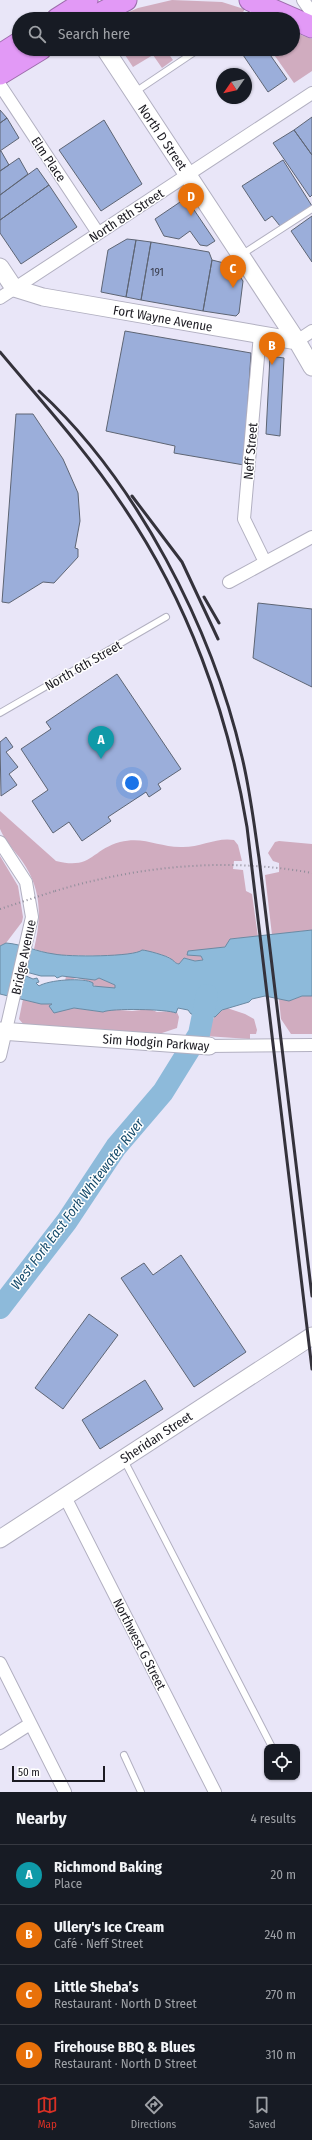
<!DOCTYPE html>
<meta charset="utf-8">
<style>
body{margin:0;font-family:"Fira Sans Condensed",sans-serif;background:#20242c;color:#f1f3f6}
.controls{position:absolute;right:12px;bottom:12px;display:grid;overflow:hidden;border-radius:8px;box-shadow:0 1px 3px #0004}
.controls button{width:36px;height:36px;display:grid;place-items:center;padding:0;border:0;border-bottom:1px solid #363941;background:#171b24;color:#f1f3f6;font:20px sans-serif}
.compass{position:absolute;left:216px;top:68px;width:36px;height:36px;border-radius:50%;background:#171b24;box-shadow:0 1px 3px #0004;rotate:236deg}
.scale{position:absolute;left:12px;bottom:10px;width:93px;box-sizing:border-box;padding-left:4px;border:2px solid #1c1b22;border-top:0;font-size:11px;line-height:14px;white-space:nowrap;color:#1c1b22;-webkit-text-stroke:3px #fff;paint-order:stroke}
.you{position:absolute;left:132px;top:783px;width:14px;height:14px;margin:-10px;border:3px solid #fff;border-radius:50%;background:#1a73e8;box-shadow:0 0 0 6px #1a73e833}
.badge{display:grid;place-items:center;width:26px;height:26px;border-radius:50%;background:#d93025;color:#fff;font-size:13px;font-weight:700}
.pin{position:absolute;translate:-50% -33px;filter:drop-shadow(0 1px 2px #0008)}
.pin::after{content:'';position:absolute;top:21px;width:14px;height:12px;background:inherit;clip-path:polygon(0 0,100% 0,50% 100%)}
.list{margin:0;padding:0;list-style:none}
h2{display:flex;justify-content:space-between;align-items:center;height:52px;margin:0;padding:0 16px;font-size:17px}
h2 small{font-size:13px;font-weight:400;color:#9ea1a6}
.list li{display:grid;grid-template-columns:26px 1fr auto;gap:12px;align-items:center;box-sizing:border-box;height:60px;padding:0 16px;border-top:1px solid #363941}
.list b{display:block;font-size:15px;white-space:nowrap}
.list p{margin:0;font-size:13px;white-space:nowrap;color:#9ea1a6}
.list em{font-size:13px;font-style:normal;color:#9ea1a6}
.icon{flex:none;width:22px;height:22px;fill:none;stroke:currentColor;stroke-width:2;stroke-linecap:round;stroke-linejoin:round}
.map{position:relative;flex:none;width:312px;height:1792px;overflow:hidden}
.search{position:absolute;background:#171b24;box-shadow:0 1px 3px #0004;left:12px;right:12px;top:12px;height:44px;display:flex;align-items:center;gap:10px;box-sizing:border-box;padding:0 14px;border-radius:22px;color:#9ea1a6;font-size:15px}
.sheet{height:292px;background:#171b24}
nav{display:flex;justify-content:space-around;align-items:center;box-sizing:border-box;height:56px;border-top:1px solid #363941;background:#171b24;font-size:11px;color:#9ea1a6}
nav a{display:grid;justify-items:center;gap:2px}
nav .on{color:#d93025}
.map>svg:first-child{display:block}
</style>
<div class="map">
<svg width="312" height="1792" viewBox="0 0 312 1792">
<rect width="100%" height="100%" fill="#e9e6f8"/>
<path fill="#d0acbf" d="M172 0 222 2 244 9V11L235 19H112L138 8Z
M293 32 312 39V71L294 83 270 49H293Z
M121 49H165L173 60 162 68 153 55 133 67Z
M0 811 56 861C92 870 91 850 120 842 145 836 160 848 183 847 201 847 217 837 234 840L238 845 242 861H234L233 869 243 870 246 891 252 894 258 937 230 939 227 946 213 950 188 951 191 955 201 956 203 960 195 961 184 958 179 964 174 963 169 957 151 952 117 956 54 955 34 949C41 921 42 893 26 867 19 855 5 842 0 829 0 824 0 816 0 811Z
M279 841 312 844V930L272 935 265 875 279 872V863L273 861 268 853 275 842Z
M0 856 18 886 23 917 22 922 6 943 0 946Z
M66 976 95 980 99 978 115 985V989L98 988 88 981 77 978 65 981Z
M302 996H312V1034H291L281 1019 279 999 292 1000Z
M23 999 41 1004H52L49 1006 55 1012 74 1008 103 1012 108 1009 132 1011 150 1009 157 1012 171 1011 176 1013V1010L179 1017 177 1028 159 1034 24 1025 19 1019Z
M227 1008 245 1014 254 1019 257 1030 256 1034H250V1039L205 1036C207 1025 216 1012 227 1008Z"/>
<path fill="#8dbada" stroke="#6b8aa3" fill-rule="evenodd" d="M312 930V996H302L289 1001 265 996 252 999 249 1002 222 1010 215 1017 191 1014 188 1010 178 1008 176 1013C167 1009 111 1008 103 1012L74 1008 54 1013 49 1006 52 1004H41L0 994V946L6 943C22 944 37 952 54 954 67 957 135 957 142 950 146 950 168 956 171 959 175 961 174 963 179 964L184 958 195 961 203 960 201 956 187 955 188 951 225 947 230 939ZM26 972 41 976H55L57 978 62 976 95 980 99 978 115 985V988L93 986V983C84 977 48 980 39 986L36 983 39 982 37 978 33 979 24 975Z"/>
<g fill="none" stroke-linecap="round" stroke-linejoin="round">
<path stroke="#8dbada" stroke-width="22" d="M0 1308 67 1221 116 1147 163 1092 199 1034 207 995"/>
</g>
<path fill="#9baeda" stroke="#5e6574" d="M239 49H266L287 79 268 92Z
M0 110 7 118 0 123Z
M312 117V155L294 130Z
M7 118 19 138 0 151V123Z
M104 120 142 184 101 211 59 150Z
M294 130 312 155V195L310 197 273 143Z
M1 151 9 165 0 171V151Z
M19 158 28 174 0 195V171Z
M283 160 312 206 280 226 272 216 265 221 242 186Z
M37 168 49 185 0 220V195Z
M49 185 77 227 21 264 0 233V220Z
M186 198 215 241 207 246 200 245 190 231 179 239 164 236 155 219Z
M312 216V262L291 231Z
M127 239 136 240 126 297 101 292 108 250Z
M136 240 151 242 141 300 126 297Z
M151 242 209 252 212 260 203 311 141 300Z
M212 260 232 265 243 281 239 313 236 316 203 311Z
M125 331 251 353 244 465 174 453 175 446 106 431Z
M270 356 284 358 280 436 266 434Z
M16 414H33L63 459 78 493 80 521 75 548 78 549V557L54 583 43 582 9 603 2 602Z
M258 603 312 609V687L253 658Z
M117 674 181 769 158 784 161 789 149 797 146 792 108 817 111 821 82 841 69 822 53 833 32 801 48 790 21 749 51 729 46 722Z
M6 737 13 747 6 752 18 767 9 774 17 785 1 796 0 742Z
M181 1255 246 1352 194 1387 121 1278 144 1263 153 1275Z
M89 1314 118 1335 63 1409 35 1388Z
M145 1380 163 1409 100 1449 82 1420Z"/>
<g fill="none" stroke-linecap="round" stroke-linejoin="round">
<defs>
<path id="lane" d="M244 19 259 9
M135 92 199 49
M241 255 312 209
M0 713 166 617
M124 1460 272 1747
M124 1755 141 1792"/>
<path id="street" d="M303 0 312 13
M0 85 98 233
M0 298 312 93
M260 334 244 519 265 562
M297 341 312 331
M229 582 312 537
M0 842 26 882 32 917 0 1056
M209 1046 312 1045
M65 1497 215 1792
M0 1663 65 1792
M0 1743 30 1724"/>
<path id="secondary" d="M105 49 297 341 312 367
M0 267 14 288 43 297 297 341
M0 1031 209 1046
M0 1539 312 1336"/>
<path id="highway" d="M250 0 312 27
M57 19 87 0
M90 19 126 0
M0 55 19 43
M0 74 41 49"/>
</defs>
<use href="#lane" stroke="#b2b0c1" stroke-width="8"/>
<use href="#street" stroke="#b2b0c1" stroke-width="14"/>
<use href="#secondary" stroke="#b2b0c1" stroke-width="19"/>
<use href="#highway" stroke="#9d6dac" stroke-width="23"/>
<path stroke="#8e8c99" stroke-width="2" stroke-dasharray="1 3" stroke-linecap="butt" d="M55 891C139 866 225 857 312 873"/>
<use href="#lane" stroke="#fff" stroke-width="6"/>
<use href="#street" stroke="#fff" stroke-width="12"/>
<use href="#secondary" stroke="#fff" stroke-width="17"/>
<use href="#highway" stroke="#e299f6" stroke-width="21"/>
<path stroke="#34323b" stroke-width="3" d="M0 352C41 401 85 449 121 503 187 599 228 712 247 827L312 1369
M39 391C137 481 212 628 242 757 250 790 254 824 259 858L312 1296
M132 496 182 562 218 639
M204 597 219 623"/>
<path stroke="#8e8c99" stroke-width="2" stroke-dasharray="1 3" stroke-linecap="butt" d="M0 909 55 891"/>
</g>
<g text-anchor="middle" stroke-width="3" stroke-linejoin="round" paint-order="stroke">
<g font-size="11" fill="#3c4050">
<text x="157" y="276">191</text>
</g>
<g font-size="13" fill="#1c1b22" stroke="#fff">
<text transform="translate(163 137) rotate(56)" y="5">North D Street</text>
<text transform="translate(49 159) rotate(56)" y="5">Elm Place</text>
<text transform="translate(126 215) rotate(-33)" y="5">North 8th Street</text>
<text transform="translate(163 318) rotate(10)" y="5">Fort Wayne Avenue</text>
<text transform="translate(250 451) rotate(-85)" y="5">Neff Street</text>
<text transform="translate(83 665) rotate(-30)" y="5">North 6th Street</text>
<text transform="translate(23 957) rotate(-78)" y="5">Bridge Avenue</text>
<text transform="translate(156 1042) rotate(4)" y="5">Sim Hodgin Parkway</text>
<text transform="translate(156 1437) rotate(-33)" y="5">Sheridan Street</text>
<text transform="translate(140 1644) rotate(63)" y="5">Northwest G Street</text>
</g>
<g font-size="14" font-style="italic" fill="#164b6b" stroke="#fff">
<text transform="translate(77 1204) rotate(-53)" y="5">West Fork East Fork Whitewater River</text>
</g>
</g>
</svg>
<div class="controls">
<button><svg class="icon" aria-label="locate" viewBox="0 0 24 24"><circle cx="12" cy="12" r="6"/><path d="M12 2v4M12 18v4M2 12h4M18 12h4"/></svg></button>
</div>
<svg class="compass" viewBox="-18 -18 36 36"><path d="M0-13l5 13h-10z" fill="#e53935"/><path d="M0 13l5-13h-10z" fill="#9ea1a6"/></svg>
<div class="scale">50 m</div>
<div class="you"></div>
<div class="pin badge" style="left:101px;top:759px;background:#0f9aa8">A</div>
<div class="pin badge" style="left:272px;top:365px;background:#e8710a">B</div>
<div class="pin badge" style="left:233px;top:288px;background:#e8710a">C</div>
<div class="pin badge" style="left:191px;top:216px;background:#e8710a">D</div>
<div class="search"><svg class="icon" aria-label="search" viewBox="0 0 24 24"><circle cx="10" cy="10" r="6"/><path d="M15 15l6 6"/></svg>Search here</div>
</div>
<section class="sheet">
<h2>Nearby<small>4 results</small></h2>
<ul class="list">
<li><span class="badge" style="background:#0f9aa8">A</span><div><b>Richmond Baking</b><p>Place</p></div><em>20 m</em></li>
<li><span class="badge" style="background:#e8710a">B</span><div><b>Ullery's Ice Cream</b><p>Café · Neff Street</p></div><em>240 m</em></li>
<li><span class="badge" style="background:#e8710a">C</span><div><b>Little Sheba’s</b><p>Restaurant · North D Street</p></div><em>270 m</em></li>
<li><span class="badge" style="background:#e8710a">D</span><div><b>Firehouse BBQ &amp; Blues</b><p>Restaurant · North D Street</p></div><em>310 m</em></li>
</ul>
</section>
<nav>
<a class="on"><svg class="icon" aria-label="map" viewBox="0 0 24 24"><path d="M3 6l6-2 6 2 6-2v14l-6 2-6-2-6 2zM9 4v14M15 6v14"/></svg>Map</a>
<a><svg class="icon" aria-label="directions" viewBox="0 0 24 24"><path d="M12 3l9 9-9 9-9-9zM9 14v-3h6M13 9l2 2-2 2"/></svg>Directions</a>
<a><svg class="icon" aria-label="saved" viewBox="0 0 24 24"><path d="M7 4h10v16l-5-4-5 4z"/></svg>Saved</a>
</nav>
